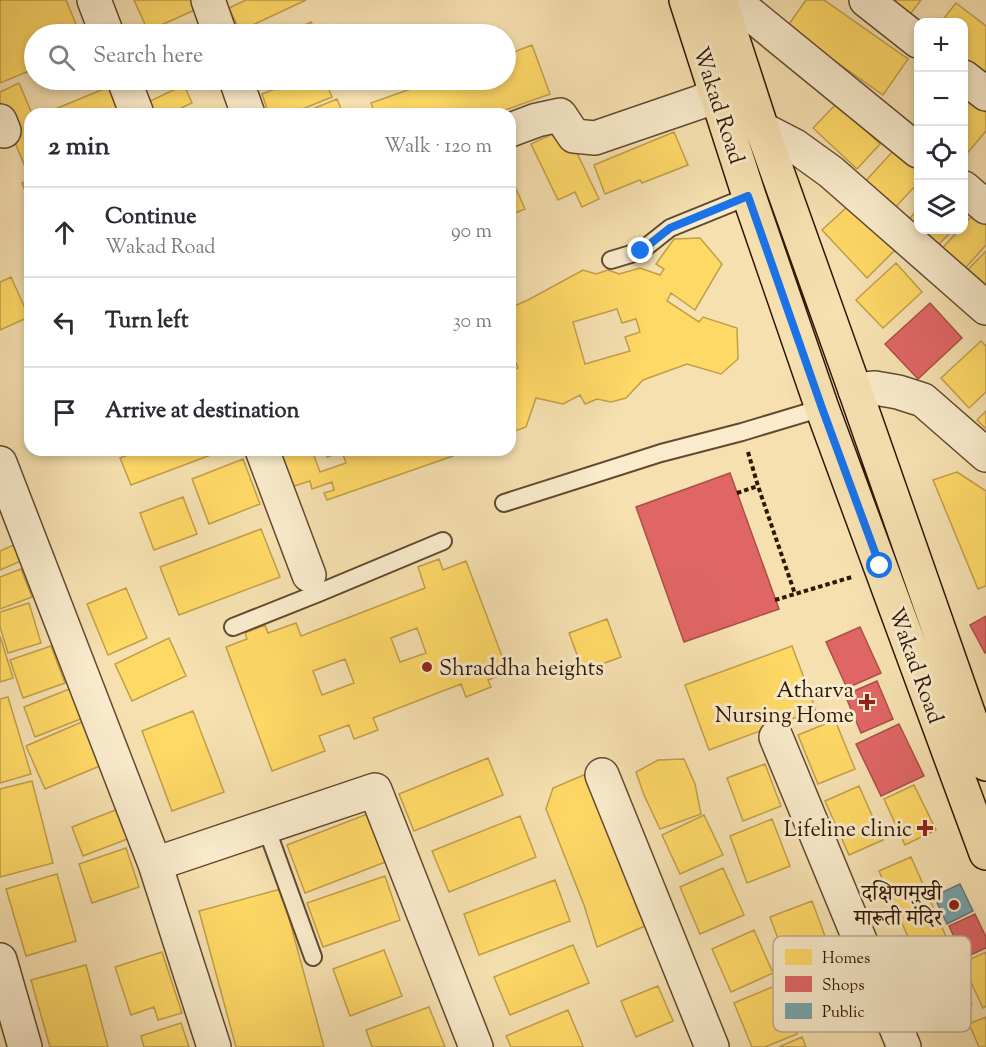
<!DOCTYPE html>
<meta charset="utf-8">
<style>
body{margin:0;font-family:"Sorts Mill Goudy","Noto Serif Devanagari",serif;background:#f2f2f3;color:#2b2b33}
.controls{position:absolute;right:18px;top:18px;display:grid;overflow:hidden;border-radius:12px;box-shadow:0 3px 9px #0003}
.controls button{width:54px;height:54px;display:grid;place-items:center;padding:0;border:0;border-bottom:2px solid #e1e1e2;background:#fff;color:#2b2b33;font:30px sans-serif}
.stop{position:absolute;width:18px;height:18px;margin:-14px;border:4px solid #1a73e8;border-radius:50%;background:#fff}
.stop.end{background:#1a73e8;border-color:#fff;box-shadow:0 2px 6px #0008}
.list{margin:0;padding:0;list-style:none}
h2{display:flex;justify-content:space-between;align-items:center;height:78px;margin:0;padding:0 24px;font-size:26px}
h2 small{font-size:20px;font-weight:400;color:#7c7c81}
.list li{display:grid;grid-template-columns:39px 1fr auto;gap:18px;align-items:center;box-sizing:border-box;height:90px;padding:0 24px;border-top:2px solid #e1e1e2}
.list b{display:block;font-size:22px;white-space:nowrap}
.list p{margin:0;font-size:20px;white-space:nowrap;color:#7c7c81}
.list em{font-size:20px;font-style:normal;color:#7c7c81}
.icon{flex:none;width:33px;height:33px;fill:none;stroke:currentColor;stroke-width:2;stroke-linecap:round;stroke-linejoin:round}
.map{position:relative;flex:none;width:986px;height:1047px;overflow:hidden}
.search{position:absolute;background:#fff;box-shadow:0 3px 9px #0003;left:24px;top:24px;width:492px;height:66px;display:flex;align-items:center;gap:15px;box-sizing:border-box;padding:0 21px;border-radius:33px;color:#7c7c81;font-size:22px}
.panel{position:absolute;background:#fff;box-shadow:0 3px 9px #0003;left:24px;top:108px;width:492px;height:348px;border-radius:18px}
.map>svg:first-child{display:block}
</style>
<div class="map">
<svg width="986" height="1047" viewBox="0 0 986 1047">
<rect width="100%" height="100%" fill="#f6e0b0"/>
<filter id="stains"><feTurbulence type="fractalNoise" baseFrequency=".00333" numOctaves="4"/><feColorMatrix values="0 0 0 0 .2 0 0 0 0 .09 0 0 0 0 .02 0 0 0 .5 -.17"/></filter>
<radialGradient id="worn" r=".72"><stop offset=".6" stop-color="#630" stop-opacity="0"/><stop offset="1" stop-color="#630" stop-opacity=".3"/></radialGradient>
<path fill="#ffd966" stroke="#c19f49" stroke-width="1.5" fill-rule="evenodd" d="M0 0H66L80 34H34V69L0 83Z
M134 0H194L197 9 148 31Z
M246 0H306L240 31 229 8Z
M806 0H824L908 59 883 95 787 27Z
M885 0H921L908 17Z
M956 3 986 26V76L964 59V22H941Z
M311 22 317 34H285Z
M532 45 550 94 494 114H375L371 103 436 80H506V55Z
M151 80H175L155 88Z
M298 80H325L332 97 290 114H269L262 94Z
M19 83 32 114H30V175L29 176 0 107V92Z
M184 85 192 103 169 114H154L148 102Z
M111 86 123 114H49L48 112Z
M964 95 986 113V131L964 157Z
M337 99 343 114H300Z
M837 103 880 144 857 169 813 128Z
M565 128 599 199 582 207 575 192 558 200 531 144Z
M674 132 688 165 642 183 640 180 605 194 594 165Z
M895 149 918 171V183L890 213 861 186Z
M510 175 525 209 510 215Z
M30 180V203L22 183Z
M846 208 896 249 867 278 822 230Z
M918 209V230H953L933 250 905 224Z
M974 214 986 225V245L959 275 937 254 959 230H964V224Z
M700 238 722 264 695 310 671 293 667 301 699 322 703 317 737 328 738 359 721 374 687 364 643 380 626 398 611 402 597 399 585 404 580 395 563 404 536 398 526 427 510 433V372L518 368 510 349V308L528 300 583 270 596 274 608 270 619 274 640 268 660 275 664 269 656 264 674 239ZM617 309 622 323 636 319 640 332 625 337 630 351 585 364 573 322Z
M986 251V299L962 276Z
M896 263 922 292 883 328 856 300Z
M11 277 29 317 0 330V282Z
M981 341 986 346V392L969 408 941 378Z
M986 411V429L977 420Z
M141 450H224L131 485 120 458Z
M278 450H312L320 472 346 463 342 452 327 457 325 450H451L453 456 327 500 324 493 334 490 332 482 312 489 310 481 291 487Z
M243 459 260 504 209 524 192 479Z
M957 472 986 491V586L978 589 933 480Z
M183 497 197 534 154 550 140 513Z
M261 529 280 577 179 615 160 567Z
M16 544 23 560 0 570V551Z
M439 559 443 570 466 561 508 672 488 680 491 687 466 697 461 684 373 718 378 730 354 739 349 725 319 736 325 751 272 771 226 647 247 639 245 633 265 625 268 633 296 623 301 636 425 588 418 567ZM417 628 426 653 400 662 391 638ZM345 659 354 683 322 695 313 671Z
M21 569 32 597 0 609V577Z
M126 588 147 638 108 655 87 604Z
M29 603 41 643 8 653 0 627V612Z
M607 619 621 657 583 671 569 633Z
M0 636 13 678 0 682Z
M169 638 186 676 132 701 115 664Z
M51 646 65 683 23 698 10 660Z
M792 646 816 710 709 750 685 685Z
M72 688 83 718 35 737 24 707Z
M8 697 31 774 0 783V699Z
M193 711 224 792 172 811 142 731Z
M835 720 855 769 818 784 798 735Z
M84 721 102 765 45 789 26 746Z
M488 758 503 795 414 831 399 794Z
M684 759 695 784 701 814 660 829 644 795 636 772 658 760Z
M765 764 781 806 743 821 727 778Z
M586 774 645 926 597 947 584 905 546 809 553 788Z
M32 781 53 863 0 877V789Z
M914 785 936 830 905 845 884 799Z
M859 786 883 840 849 855 825 801Z
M118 809 130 838 83 856 72 827Z
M370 813 388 861 305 893 287 845Z
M704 815 723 855 680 874 662 835Z
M520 816 536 857 449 892 432 851Z
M772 819 790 866 747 883 730 836Z
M126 848 139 887 92 903 79 864Z
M911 857 948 941 916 955 879 871Z
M723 868 744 915 700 934 680 887Z
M57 874 76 941 26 956 6 889Z
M385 876 400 920 323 947 307 903Z
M555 880 570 921 479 955 464 914Z
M281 889 324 1047H236L199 911Z
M812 901 826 939 784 955 770 917Z
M754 930 773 973 731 992 712 949Z
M573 945 589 983 510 1015 494 977Z
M384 950 402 996 350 1016 333 969Z
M162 952 182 1013 158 1020 154 1007 131 1015 115 967Z
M986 952V1006L983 1008 962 963Z
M954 956 972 1004 936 1017 918 970Z
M86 965 108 1047H50L31 980Z
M777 985 797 1034 765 1047H752L734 1003Z
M658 986 673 1021 636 1037 621 1001Z
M429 1007 445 1047H372L366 1030Z
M568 1010 583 1046 580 1047H511L506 1036Z
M986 1017V1047H979L969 1024Z
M181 1023 189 1047H144L141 1036Z
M802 1037 806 1047H779Z"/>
<path fill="#e06666" stroke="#ab4e49" stroke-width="1.5" d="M930 303 962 338 918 379 885 344Z
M730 473 779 609 684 642 636 507Z
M986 616V652L985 653 970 625Z
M860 627 881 673 847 688 826 642Z
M877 681 893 719 861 733 845 695Z
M899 724 924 776 881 796 856 744Z
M975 914 986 937V948L964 958 949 926Z"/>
<path fill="#76a5af" stroke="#617a7c" stroke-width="1.5" d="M960 884 973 911 947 924 934 896Z"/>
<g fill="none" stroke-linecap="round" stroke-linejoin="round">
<defs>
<path id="service" d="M611 260 641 251 670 228 749 196
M504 503 661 453 742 432 822 408
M316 594 443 541
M233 627 316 594 313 585
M266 827 313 957"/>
<path id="minor" d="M94 0 107 34
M208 0 220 34
M733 0 918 151
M866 0 918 41
M964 77 986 94
M124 80 137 114
M236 80 248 114
M0 121 4 131
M762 129 795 146 831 172 986 308
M510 130 537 120 560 115 574 136 595 138 700 102 716 94
M964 188 986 207
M855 390 875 388 898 392 923 400 986 455
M262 450 309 575
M0 463 155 864 214 1047
M776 737 904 1047
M602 775 712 1047
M155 864 375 790 476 1047
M0 960 25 1047"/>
<path id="primary" d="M686 0 749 196 822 408 986 853
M720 0 762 129 855 390 986 764"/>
</defs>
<use href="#service" stroke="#62492f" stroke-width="20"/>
<use href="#minor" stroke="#62492f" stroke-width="36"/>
<use href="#primary" stroke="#301704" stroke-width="36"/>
<path stroke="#301704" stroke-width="4" stroke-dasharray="4.5 3" stroke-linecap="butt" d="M748 452 758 486 795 594
M737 493 758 486
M775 600 852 577"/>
<use href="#service" stroke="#f9ebcc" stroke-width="16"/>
<use href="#minor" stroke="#f9ebcc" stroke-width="33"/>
<use href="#primary" stroke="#f6e0b0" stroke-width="33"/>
</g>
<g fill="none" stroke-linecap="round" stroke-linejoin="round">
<path stroke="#1a73e8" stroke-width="8" d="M641 251 670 228 748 196 822 408 880 566"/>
</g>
<g fill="#8f2418" stroke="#f9ebcc" stroke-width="2">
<circle cx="427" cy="667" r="6"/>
<path d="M864 693h6v6h6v6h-6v6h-6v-6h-6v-6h6z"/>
<path d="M922 819h6v6h6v6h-6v6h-6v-6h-6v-6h6z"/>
<circle cx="954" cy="905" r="6"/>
</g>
<g text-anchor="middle" stroke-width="6" stroke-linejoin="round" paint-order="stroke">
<g font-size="22" fill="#301704" stroke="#f9ebcc">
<text transform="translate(720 105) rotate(72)" y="8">Wakad Road</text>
<text transform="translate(917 665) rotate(70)" y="8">Wakad Road</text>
</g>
<g font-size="22" fill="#301704" stroke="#f9ebcc" text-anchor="end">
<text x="439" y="675" text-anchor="start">Shraddha heights</text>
<text x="854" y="697">Atharva<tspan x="854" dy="25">Nursing Home</tspan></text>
<text x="912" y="836">Lifeline clinic</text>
<text x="942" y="900">दक्षिणमुखी<tspan x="942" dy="25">मारूती मंदिर</tspan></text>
</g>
</g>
<rect x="773" y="936" width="198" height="96" rx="9" fill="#f9ebcc" stroke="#bdab90" stroke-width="1.5"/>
<rect x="785" y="949" width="27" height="16" fill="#ffd966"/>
<rect x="785" y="976" width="27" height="16" fill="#e06666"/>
<rect x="785" y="1003" width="27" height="16" fill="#76a5af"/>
<g font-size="16" fill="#301704">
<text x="822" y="963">Homes</text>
<text x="822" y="990">Shops</text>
<text x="822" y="1017">Public</text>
</g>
<rect width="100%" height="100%" filter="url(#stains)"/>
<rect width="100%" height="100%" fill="url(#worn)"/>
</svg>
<div class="controls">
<button>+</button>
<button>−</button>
<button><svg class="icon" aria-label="locate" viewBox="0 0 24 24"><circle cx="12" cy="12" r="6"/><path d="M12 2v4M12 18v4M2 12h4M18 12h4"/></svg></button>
<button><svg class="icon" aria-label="layers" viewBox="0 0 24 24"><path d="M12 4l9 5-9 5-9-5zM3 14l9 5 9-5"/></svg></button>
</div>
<div class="stop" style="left:880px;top:566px"></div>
<div class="stop end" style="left:641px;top:251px"></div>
<div class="search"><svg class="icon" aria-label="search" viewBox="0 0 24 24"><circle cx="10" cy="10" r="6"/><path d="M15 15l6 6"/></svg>Search here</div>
<section class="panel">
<h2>2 min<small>Walk · 120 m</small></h2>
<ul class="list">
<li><svg class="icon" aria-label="ahead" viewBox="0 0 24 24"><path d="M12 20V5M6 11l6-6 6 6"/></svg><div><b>Continue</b><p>Wakad Road</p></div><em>90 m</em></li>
<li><svg class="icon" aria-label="left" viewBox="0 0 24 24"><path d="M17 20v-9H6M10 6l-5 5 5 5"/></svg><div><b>Turn left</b></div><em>30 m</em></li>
<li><svg class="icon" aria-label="arrive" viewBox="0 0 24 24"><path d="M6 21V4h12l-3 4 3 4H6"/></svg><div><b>Arrive at destination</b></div></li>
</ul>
</section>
</div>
